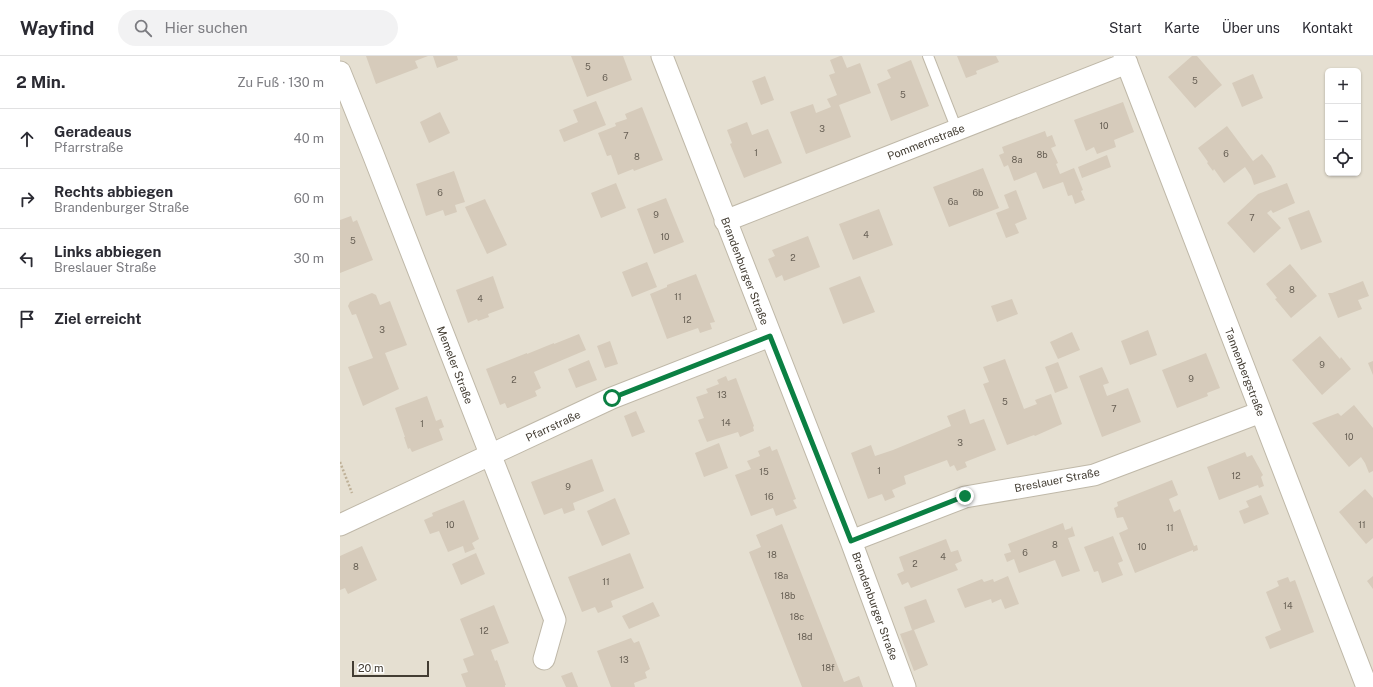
<!DOCTYPE html>
<html lang="de">
<meta charset="utf-8">
<style>
body{margin:0;font-family:"Public Sans",sans-serif;background:#f2f2f3;color:#2b2b33}
.controls{position:absolute;right:12px;top:12px;display:grid;overflow:hidden;border-radius:6px;box-shadow:0 1px 3px #0004}
.controls button{width:36px;height:36px;display:grid;place-items:center;padding:0;border:0;border-bottom:1px solid #e1e1e2;background:#fff;color:#2b2b33;font:20px sans-serif}
.scale{position:absolute;left:12px;bottom:10px;width:77px;box-sizing:border-box;padding-left:4px;border:2px solid #433d33;border-top:0;font-size:11px;line-height:14px;white-space:nowrap;color:#433d33;-webkit-text-stroke:3px #fff;paint-order:stroke}
.stop{position:absolute;width:12px;height:12px;margin:-9px;border:3px solid #0b8043;border-radius:50%;background:#fff}
.stop.end{background:#0b8043;border-color:#fff;box-shadow:0 1px 4px #0008}
.list{margin:0;padding:0;list-style:none}
h2{display:flex;justify-content:space-between;align-items:center;height:52px;margin:0;padding:0 16px;font-size:17px}
h2 small{font-size:13px;font-weight:400;color:#7c7c81}
.list li{display:grid;grid-template-columns:26px 1fr auto;gap:12px;align-items:center;box-sizing:border-box;height:60px;padding:0 16px;border-top:1px solid #e1e1e2}
.list b{display:block;font-size:15px;white-space:nowrap}
.list p{margin:0;font-size:13px;white-space:nowrap;color:#7c7c81}
.list em{font-size:13px;font-style:normal;color:#7c7c81}
.icon{flex:none;width:22px;height:22px;fill:none;stroke:currentColor;stroke-width:2;stroke-linecap:round;stroke-linejoin:round}
.map{position:relative;flex:none;width:1033px;height:631px;overflow:hidden}
header{display:flex;align-items:center;gap:24px;box-sizing:border-box;height:56px;padding:0 20px;background:#fff;border-bottom:1px solid #e1e1e2}
header strong{font-size:19px}
nav{display:flex;gap:22px;margin-inline-start:auto;font-size:14px}
.search{width:280px;height:36px;background:#f2f2f3;display:flex;align-items:center;gap:10px;box-sizing:border-box;padding:0 14px;border-radius:22px;color:#7c7c81;font-size:15px}
main{display:flex}
aside{flex:1;background:#fff}
.map>svg:first-child{display:block}
</style>
<header>
<strong>Wayfind</strong>
<div class="search"><svg class="icon" aria-label="search" viewBox="0 0 24 24"><circle cx="10" cy="10" r="6"/><path d="M15 15l6 6"/></svg>Hier suchen</div>
<nav><a>Start</a><a>Karte</a><a>Über uns</a><a>Kontakt</a></nav>
</header>
<main>
<aside>
<h2>2 Min.<small>Zu Fuß · 130 m</small></h2>
<ul class="list">
<li><svg class="icon" aria-label="ahead" viewBox="0 0 24 24"><path d="M12 20V5M6 11l6-6 6 6"/></svg><div><b>Geradeaus</b><p>Pfarrstraße</p></div><em>40 m</em></li>
<li><svg class="icon" aria-label="right" viewBox="0 0 24 24"><path d="M7 20v-9h11M14 6l5 5-5 5"/></svg><div><b>Rechts abbiegen</b><p>Brandenburger Straße</p></div><em>60 m</em></li>
<li><svg class="icon" aria-label="left" viewBox="0 0 24 24"><path d="M17 20v-9H6M10 6l-5 5 5 5"/></svg><div><b>Links abbiegen</b><p>Breslauer Straße</p></div><em>30 m</em></li>
<li><svg class="icon" aria-label="arrive" viewBox="0 0 24 24"><path d="M6 21V4h12l-3 4 3 4H6"/></svg><div><b>Ziel erreicht</b></div></li>
</ul>
</aside>
<div class="map">
<svg width="1033" height="631" viewBox="0 0 1033 631">
<rect width="100%" height="100%" fill="#f1ede3"/>
<path fill="#e5dfd1" fill-rule="evenodd" d="M0 0H1033V631H0ZM988 15H1018V117H988Z"/>
<path fill="#d6cbbb" d="M26 0H88L75 5 78 12 36 28Z
M93 0H117L118 4 97 12Z
M231 0H283L292 24 247 41Z
M500 0H502L507 12 520 7 531 37 499 49 511 81 466 98 450 56 473 48 476 57 491 51 487 43 497 39 489 19 495 17 490 4Z
M617 0H656L659 6 636 15 637 18 626 22Z
M852 0H857L882 29 855 52 828 21Z
M571 4 589 50 551 65 537 28 551 22 547 14Z
M913 18 923 42 902 51 892 27Z
M425 20 434 44 421 49 412 25Z
M256 45 266 69 224 86 219 74 238 66 233 54Z
M783 46 794 76 774 84 776 91 757 98 754 91 746 95 734 64Z
M302 51 323 104 294 115 293 113 278 119 271 99 267 100 258 77 276 70 275 67 287 63 285 58Z
M100 56 110 77 89 87 80 66Z
M407 66 412 79 428 73 442 107 404 122 390 88 392 87 387 74Z
M887 70 913 105 922 98 931 110 936 121 914 129 911 120 905 111 884 127 874 113 873 115 867 107 868 106 858 92Z
M705 75 707 81 712 79 716 90 711 92 718 107 716 108 720 118 734 112 743 134 741 135 745 144 735 148 732 139 728 140 723 126 703 133 696 116 674 125 668 109 664 111 659 99 664 97 662 91Z
M767 99 771 111 742 122 738 111Z
M643 112 659 152 609 171 593 131Z
M114 115 125 146 115 149 117 156 105 160 103 154 86 160 76 128Z
M276 127 286 152 261 162 251 137Z
M947 127 955 147 933 157 931 154 927 157 941 172 914 197 887 167 918 138Z
M676 134 687 163 675 168 679 177 666 182 656 157 669 152 664 139Z
M326 142 344 186 314 198 297 153Z
M145 143 167 189 147 198 125 151Z
M539 153 553 189 513 204 499 168Z
M969 154 982 186 961 194 948 162Z
M11 160 13 166 17 164 33 204 0 217V164Z
M468 180 480 211 444 225 442 219 436 222 428 203 435 200 432 194Z
M307 206 317 231 292 241 282 216Z
M950 208 977 240 951 262 935 243 937 242 926 228Z
M356 218 375 266 370 267 372 273 360 277 358 272 327 283 310 238 327 231V229Z
M153 220 164 252 148 258 149 261 138 265 137 263 128 267 116 234Z
M520 220 535 256 503 268 489 232Z
M1023 225 1029 240 1018 244 1022 253 998 262 988 237H992Z
M32 237 36 239 40 249 50 245 67 289 45 297 59 333 23 350 8 311 33 302 16 258 12 259 8 250 10 246Z
M672 243 678 258 657 266 651 250Z
M808 274 817 299 790 309 781 285Z
M732 276 740 294 718 303 710 286Z
M239 278 246 294 194 316 201 332 195 335 197 340 168 352H167L165 347 160 349 146 313 187 297V298L214 287V288Z
M980 280 1000 303 1001 301 1011 313 982 339 952 304Z
M270 285 278 308 265 312 257 290Z
M866 297 880 332 867 337 868 340 837 352 822 314Z
M665 303 684 353 697 348 695 344 711 338 722 368 695 380 694 379 667 389 643 328 649 326 643 311Z
M249 304 257 324 236 332 228 313Z
M1033 305V319L1028 307Z
M718 306 728 332 715 337 705 311Z
M762 311 769 327 763 329 767 340 788 332 801 366 762 381 739 320Z
M386 320 388 325 396 322 414 370 413 371 414 375 400 381 398 376 367 386 358 364 364 362 356 341 368 337 366 333 379 328 377 324Z
M87 340 96 365 101 363 104 371 99 373 103 384 72 396 70 392 68 393 64 381H65L55 352Z
M1014 349 1033 372V415L1029 417 1025 407 1021 401 1009 411 972 367 998 357 1001 360Z
M625 353 630 368 644 363 656 394 625 406 627 411 617 415 614 409 610 411 607 404 564 420 566 428 552 434 555 441 545 445 542 438 528 443 511 397 531 389 535 400 553 394 611 370 607 360Z
M296 355 305 376 292 381 284 360Z
M379 387 388 412 364 421 355 397Z
M430 390 432 395 437 393 456 443 453 444 457 452 436 460 433 452 411 460 395 419 411 413 407 405 420 400 418 395Z
M905 396 907 401 912 399 923 419 921 421 924 430 919 432 918 429 879 444 867 411Z
M252 403 264 435 233 447 235 454 224 458 222 452 204 459 191 426Z
M832 424 838 439 829 443 834 456 840 453 854 490 857 489 858 494 853 496V494L795 517 779 477 788 473 783 461 777 462 774 452 778 450 777 446Z
M1025 433 1033 442V482L1026 488 999 456Z
M921 439 929 458 904 468 899 455 909 451 906 445Z
M275 442 290 478 262 490 247 455Z
M124 444 139 483 132 487 135 493 125 497 123 490 108 496 99 475 90 478 84 464 93 460 92 457Z
M723 467 725 474 731 472 732 470 735 480 728 482 740 515 722 521 715 504 679 517 674 503 667 506 664 498 671 496 668 488Z
M442 468 504 626 519 620 523 631H462L409 496 421 491 416 479Z
M773 480 783 505 778 507 783 519 762 527 758 515 754 516 744 491Z
M606 483 611 496 618 494 622 505 615 508 618 514 571 532 568 526 562 529 557 518 564 515 559 501Z
M22 490 37 524 8 538 5 532 0 534V500Z
M136 497 145 518 121 529 112 508Z
M290 497 304 532 271 545 273 551 258 557 255 551 242 556 228 521Z
M668 520 679 548 665 553 661 543 652 547 651 543 625 552 617 533 642 523 644 526 653 523 654 526Z
M1033 520V533L1027 525Z
M948 521 950 526 955 524 974 576 930 593 925 581 941 574 926 536 939 530 937 525Z
M586 543 595 566 574 574 588 609 574 615 560 578 572 574 564 551Z
M313 546 320 560 289 573 282 560Z
M154 549 169 587 151 594 155 605 157 604 166 629H165V631H126L121 618 128 616 123 603 134 599 120 563Z
M291 582 294 587 299 585 310 613 305 616 307 622 294 627 295 631H271L257 595Z
M232 616 238 631H226L221 620Z"/>
<g fill="none" stroke-linecap="round" stroke-linejoin="round">
<defs>
<path id="lane" d="M588 0 617 74"/>
<path id="street" d="M322 0 511 485 565 631
M784 0 1027 631
M0 16 33 98 215 564 204 603
M385 165 787 7
M0 469 272 342 430 280
M511 485 625 441 754 419 921 356"/>
</defs>
<use href="#lane" stroke="#bfb8a8" stroke-width="12"/>
<use href="#street" stroke="#bfb8a8" stroke-width="23"/>
<path stroke="#beb097" stroke-width="2.5" stroke-dasharray="2 2" stroke-linecap="butt" d="M0 406 12 437"/>
<use href="#lane" stroke="#fff" stroke-width="10"/>
<use href="#street" stroke="#fff" stroke-width="21"/>
</g>
<g fill="none" stroke-linecap="round" stroke-linejoin="round">
<path stroke="#0b8043" stroke-width="5" d="M272 342 430 280 511 485 625 440"/>
</g>
<g text-anchor="middle" stroke-width="3" stroke-linejoin="round" paint-order="stroke">
<g font-size="9" fill="#686055">
<text x="248" y="14">5</text>
<text x="265" y="25">6</text>
<text x="855" y="28">5</text>
<text x="563" y="42">5</text>
<text x="764" y="73">10</text>
<text x="482" y="76">3</text>
<text x="286" y="83">7</text>
<text x="416" y="100">1</text>
<text x="886" y="101">6</text>
<text x="702" y="102">8b</text>
<text x="297" y="104">8</text>
<text x="677" y="107">8a</text>
<text x="100" y="140">6</text>
<text x="638" y="140">6b</text>
<text x="613" y="149">6a</text>
<text x="316" y="162">9</text>
<text x="912" y="165">7</text>
<text x="526" y="182">4</text>
<text x="325" y="184">10</text>
<text x="13" y="188">5</text>
<text x="453" y="205">2</text>
<text x="952" y="237">8</text>
<text x="338" y="244">11</text>
<text x="140" y="246">4</text>
<text x="347" y="267">12</text>
<text x="42" y="277">3</text>
<text x="982" y="312">9</text>
<text x="851" y="326">9</text>
<text x="174" y="327">2</text>
<text x="382" y="342">13</text>
<text x="665" y="349">5</text>
<text x="774" y="356">7</text>
<text x="386" y="370">14</text>
<text x="82" y="371">1</text>
<text x="1009" y="384">10</text>
<text x="620" y="390">3</text>
<text x="539" y="418">1</text>
<text x="424" y="419">15</text>
<text x="896" y="423">12</text>
<text x="228" y="434">9</text>
<text x="429" y="444">16</text>
<text x="110" y="472">10</text>
<text x="1022" y="472">11</text>
<text x="830" y="475">11</text>
<text x="715" y="492">8</text>
<text x="802" y="494">10</text>
<text x="685" y="500">6</text>
<text x="432" y="502">18</text>
<text x="603" y="504">4</text>
<text x="575" y="511">2</text>
<text x="16" y="514">8</text>
<text x="441" y="523">18a</text>
<text x="266" y="529">11</text>
<text x="448" y="543">18b</text>
<text x="948" y="553">14</text>
<text x="457" y="564">18c</text>
<text x="144" y="578">12</text>
<text x="465" y="584">18d</text>
<text x="284" y="607">13</text>
<text x="488" y="615">18f</text>
</g>
<g font-size="11" fill="#433d33" stroke="#fff">
<text transform="translate(586 86) rotate(-21)" y="4">Pommernstraße</text>
<text transform="translate(405 215) rotate(69)" y="4">Brandenburger Straße</text>
<text transform="translate(115 309) rotate(69)" y="4">Memeler Straße</text>
<text transform="translate(905 316) rotate(69)" y="4">Tannenbergstraße</text>
<text transform="translate(213 370) rotate(-25)" y="4">Pfarrstraße</text>
<text transform="translate(717 424) rotate(-11)" y="4">Breslauer Straße</text>
<text transform="translate(535 550) rotate(70)" y="4">Brandenburger Straße</text>
</g>
</g>
</svg>
<div class="controls">
<button>+</button>
<button>−</button>
<button><svg class="icon" aria-label="locate" viewBox="0 0 24 24"><circle cx="12" cy="12" r="6"/><path d="M12 2v4M12 18v4M2 12h4M18 12h4"/></svg></button>
</div>
<div class="scale">20 m</div>
<div class="stop" style="left:272px;top:342px"></div>
<div class="stop end" style="left:625px;top:440px"></div>
</div>
</main>
